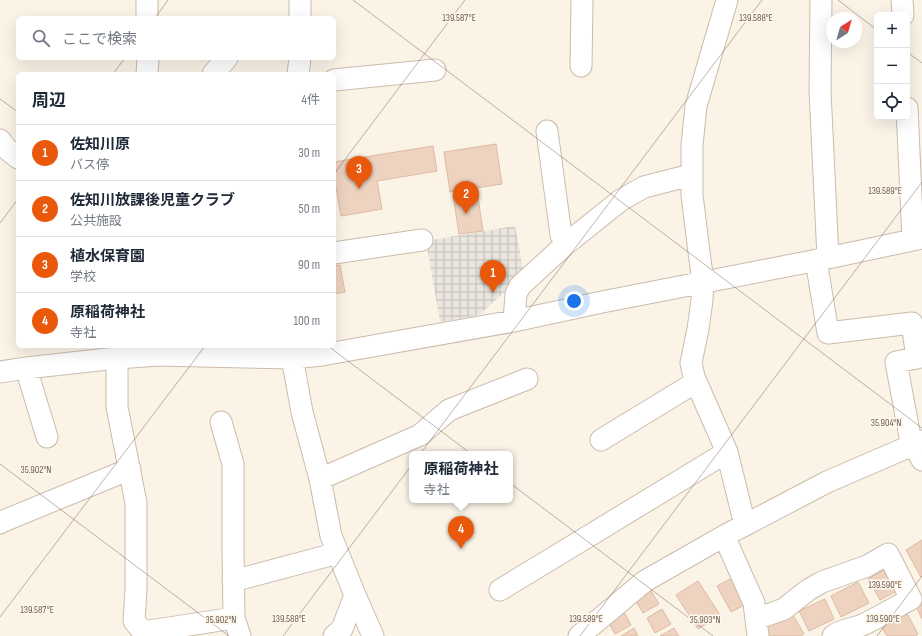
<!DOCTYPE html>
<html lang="ja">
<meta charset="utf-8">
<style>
body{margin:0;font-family:"Sofia Sans Condensed","Noto Sans JP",sans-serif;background:#f2f2f3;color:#1f2937}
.controls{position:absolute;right:12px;top:12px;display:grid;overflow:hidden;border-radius:6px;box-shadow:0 4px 16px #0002}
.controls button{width:36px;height:36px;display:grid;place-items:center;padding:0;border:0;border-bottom:1px solid #e0e1e3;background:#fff;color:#1f2937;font:20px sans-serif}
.compass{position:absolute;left:826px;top:12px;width:36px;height:36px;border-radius:50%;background:#fff;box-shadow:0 4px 16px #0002;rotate:37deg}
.you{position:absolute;left:574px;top:301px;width:14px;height:14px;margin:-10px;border:3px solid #fff;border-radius:50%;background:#1a73e8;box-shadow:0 0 0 6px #1a73e833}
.badge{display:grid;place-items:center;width:26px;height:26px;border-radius:50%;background:#ea580c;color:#fff;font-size:13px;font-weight:700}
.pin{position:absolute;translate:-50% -33px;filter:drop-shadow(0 1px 2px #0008)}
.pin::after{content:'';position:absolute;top:21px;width:14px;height:12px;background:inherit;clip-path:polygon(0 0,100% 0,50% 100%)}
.popup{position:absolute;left:409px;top:451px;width:104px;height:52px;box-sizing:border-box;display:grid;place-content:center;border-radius:6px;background:#fff;filter:drop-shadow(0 1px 3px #0005);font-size:13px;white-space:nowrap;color:#747a83}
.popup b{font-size:15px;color:#1f2937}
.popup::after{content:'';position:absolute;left:50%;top:100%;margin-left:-8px;border:8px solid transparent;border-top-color:#fff}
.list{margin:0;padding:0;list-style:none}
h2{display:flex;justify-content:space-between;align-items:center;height:52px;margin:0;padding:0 16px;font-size:17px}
h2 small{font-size:13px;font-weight:400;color:#747a83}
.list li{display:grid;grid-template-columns:26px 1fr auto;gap:12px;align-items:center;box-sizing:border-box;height:56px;padding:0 16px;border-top:1px solid #e0e1e3}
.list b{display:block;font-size:15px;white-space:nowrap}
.list p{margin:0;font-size:13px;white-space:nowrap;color:#747a83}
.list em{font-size:13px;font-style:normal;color:#747a83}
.icon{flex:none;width:22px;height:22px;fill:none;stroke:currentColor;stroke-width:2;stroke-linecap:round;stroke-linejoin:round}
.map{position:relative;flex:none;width:922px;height:636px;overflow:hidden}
.search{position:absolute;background:#fff;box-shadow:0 4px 16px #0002;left:16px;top:16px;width:320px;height:44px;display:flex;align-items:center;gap:10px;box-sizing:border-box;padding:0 14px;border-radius:6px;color:#747a83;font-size:15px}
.panel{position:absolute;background:#fff;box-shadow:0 4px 16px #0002;left:16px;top:72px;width:320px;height:276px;border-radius:6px}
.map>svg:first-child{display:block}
</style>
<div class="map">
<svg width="922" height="636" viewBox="0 0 922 636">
<defs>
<pattern id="industrial-grid" width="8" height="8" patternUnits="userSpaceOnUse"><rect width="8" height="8" fill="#eae5df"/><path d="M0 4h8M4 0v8" fill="none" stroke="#c2bdb7"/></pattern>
</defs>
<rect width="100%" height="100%" fill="#faf3e6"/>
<path fill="url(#industrial-grid)" d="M515 226 524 274 479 315 440 322 426 241Z"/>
<path fill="#edd3c0" stroke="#debaa2" d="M496 144 502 184 450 192 444 152Z
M433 146 437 171 377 181 382 209 341 216 334 176V162Z
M477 191 483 231 459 234 453 195Z
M340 265 345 292 334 294V266Z
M922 540V576L921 577 906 550Z
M888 568 900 589 880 600 868 579Z
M736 576 750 602 731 612 717 586Z
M698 581 720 615 698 629 676 595Z
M858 582 869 603 841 617 831 596Z
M650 589 659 604 643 613 634 598Z
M825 599 834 619 809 631 799 611Z
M922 599V619L914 602Z
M904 608 918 634 916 636H887L879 622Z
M662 609 671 624 655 633 647 618Z
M623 610 631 625 615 634 607 620Z
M790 610 804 634 801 636H768L762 626Z
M634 628 638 636H621Z
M674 628 679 636H660Z"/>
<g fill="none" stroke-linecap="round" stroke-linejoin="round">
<defs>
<path id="minor" d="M147 0V18
M821 0 820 91 828 258
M902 0 903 15
M300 18V0
M581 66 582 0
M147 74 148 58
M213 74 227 58
M298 74 300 58
M334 80 435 70
M907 108 913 240
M547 131 561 235 566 244
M0 140 7 149 18 158
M334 253 422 240
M816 260 828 333 912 323 917 358 896 362 910 437 922 460
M514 321 516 294 520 286 566 244 621 200 644 187 691 175
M290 346 302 412 320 479 331 536 355 595 373 636
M117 358V407L136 503V590L134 621 143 632 234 618
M26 368 47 437
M0 372 26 368 117 358 159 355 292 358 322 355 514 321 602 302 828 258 922 238
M221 422 233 464V551L234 618 240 636
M601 440 696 382
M320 479 420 435 449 410 527 379
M0 523 1 522 130 469
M745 525 827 482 922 441
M724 536 754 603 758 636
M233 581 338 553
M500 590 727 452
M756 619 784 609 808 590 822 582 867 566 888 554 911 599C894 608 878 618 860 626 851 629 840 630 833 636
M334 636 342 629 355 595
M579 636 645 581 724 536 745 525 727 452 694 377 691 363 698 329 702 300 703 282 699 252 692 195V145L696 106 727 0"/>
</defs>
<use href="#minor" stroke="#cbbbad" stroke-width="23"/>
<use href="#minor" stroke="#fff" stroke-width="21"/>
</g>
<path fill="none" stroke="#715a4d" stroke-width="1" stroke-opacity="0.45" d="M353 0 922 428M838 0 877 30M155 18 168 0M907 52 922 63M113 74 125 58M0 99 18 112M334 174 465 0M0 223 18 199M328 346 713 636M0 464 229 636M0 617 205 346M283 636 762 0M580 636 922 182M877 636 922 576"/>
<g font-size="10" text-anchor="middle" fill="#715a4d" stroke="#fdf7ec" stroke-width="3.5" stroke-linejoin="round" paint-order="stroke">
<text x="459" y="21">139.587°E</text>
<text x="756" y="21">139.588°E</text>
<text x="885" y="194">139.589°E</text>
<text x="886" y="426">35.904°N</text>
<text x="36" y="473">35.902°N</text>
<text x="885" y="588">139.590°E</text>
<text x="37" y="613">139.587°E</text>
<text x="289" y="622">139.588°E</text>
<text x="586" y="622">139.589°E</text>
<text x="883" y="622">139.590°E</text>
<text x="221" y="623">35.902°N</text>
<text x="705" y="623">35.903°N</text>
</g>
</svg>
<div class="controls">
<button>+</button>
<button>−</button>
<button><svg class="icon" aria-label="locate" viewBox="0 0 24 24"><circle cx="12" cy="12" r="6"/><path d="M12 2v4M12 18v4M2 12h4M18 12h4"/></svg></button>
</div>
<svg class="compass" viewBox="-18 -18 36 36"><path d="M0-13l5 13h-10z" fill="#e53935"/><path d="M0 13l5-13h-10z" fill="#747a83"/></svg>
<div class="you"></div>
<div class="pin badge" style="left:493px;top:293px">1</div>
<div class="pin badge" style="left:466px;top:214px">2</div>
<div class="pin badge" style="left:359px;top:189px">3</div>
<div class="pin badge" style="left:461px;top:549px">4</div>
<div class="popup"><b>原稲荷神社</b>寺社</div>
<div class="search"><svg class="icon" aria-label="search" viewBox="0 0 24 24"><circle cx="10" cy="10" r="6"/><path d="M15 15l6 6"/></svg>ここで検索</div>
<section class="panel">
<h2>周辺<small>4件</small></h2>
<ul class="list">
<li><span class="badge">1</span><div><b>佐知川原</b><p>バス停</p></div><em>30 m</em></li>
<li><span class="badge">2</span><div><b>佐知川放課後児童クラブ</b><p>公共施設</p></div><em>50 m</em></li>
<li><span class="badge">3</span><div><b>植水保育園</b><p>学校</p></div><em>90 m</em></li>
<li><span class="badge">4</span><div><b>原稲荷神社</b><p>寺社</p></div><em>100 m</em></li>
</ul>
</section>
</div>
